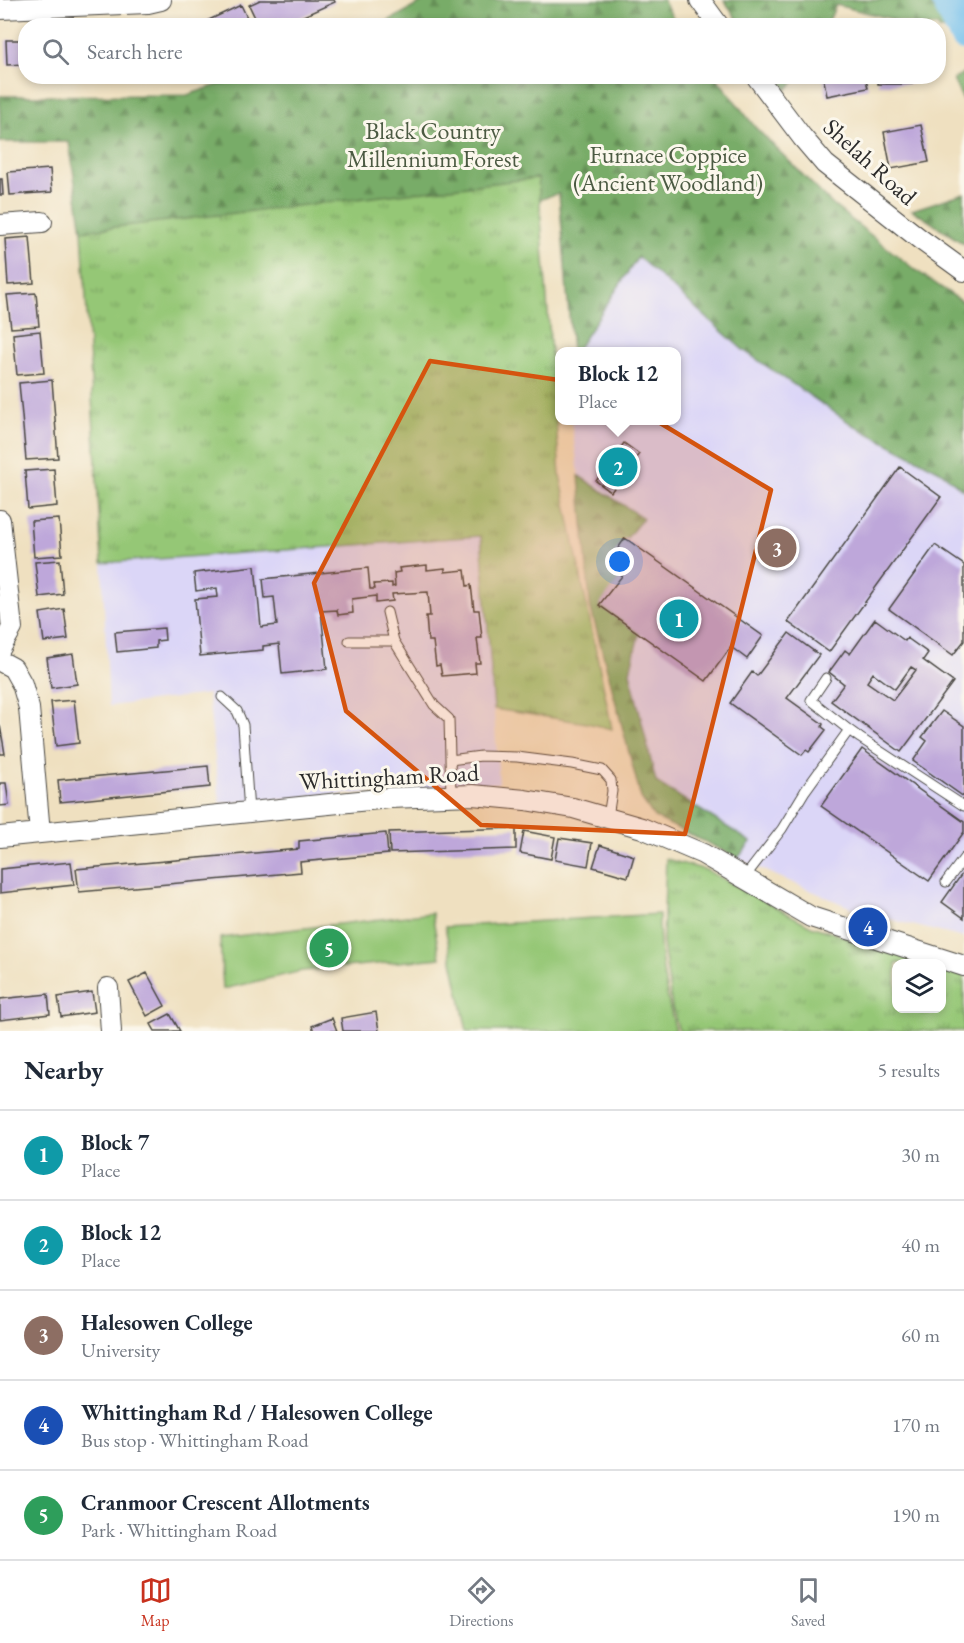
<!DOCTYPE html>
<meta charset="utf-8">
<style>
body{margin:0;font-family:"EB Garamond",serif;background:#f2f2f3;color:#1f2937}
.controls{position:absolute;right:18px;bottom:18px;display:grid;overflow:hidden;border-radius:12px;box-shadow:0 3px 9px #0003}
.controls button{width:54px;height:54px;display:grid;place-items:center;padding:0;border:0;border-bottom:2px solid #e0e1e3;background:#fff;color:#1f2937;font:30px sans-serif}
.you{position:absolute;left:620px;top:562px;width:21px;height:21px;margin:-15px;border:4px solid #fff;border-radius:50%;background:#1a73e8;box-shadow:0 0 0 9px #1a73e833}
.badge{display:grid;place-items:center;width:39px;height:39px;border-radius:50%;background:#c8321e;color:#fff;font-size:20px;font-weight:700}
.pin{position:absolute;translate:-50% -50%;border:3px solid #fff;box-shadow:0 2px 6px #0006}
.popup{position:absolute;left:555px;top:347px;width:126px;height:78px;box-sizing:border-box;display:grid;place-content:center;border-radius:12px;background:#fff;filter:drop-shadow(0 2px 4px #0005);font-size:20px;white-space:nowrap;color:#747a83}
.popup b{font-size:22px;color:#1f2937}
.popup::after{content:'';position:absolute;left:50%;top:100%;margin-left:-12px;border:12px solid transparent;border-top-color:#fff}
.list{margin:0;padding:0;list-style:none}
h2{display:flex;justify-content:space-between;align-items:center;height:78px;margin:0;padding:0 24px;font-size:26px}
h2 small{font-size:20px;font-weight:400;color:#747a83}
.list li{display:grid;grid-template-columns:39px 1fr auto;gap:18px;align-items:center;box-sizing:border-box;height:90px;padding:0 24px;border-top:2px solid #e0e1e3}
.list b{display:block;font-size:22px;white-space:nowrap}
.list p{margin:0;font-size:20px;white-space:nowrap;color:#747a83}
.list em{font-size:20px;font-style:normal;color:#747a83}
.icon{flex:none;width:33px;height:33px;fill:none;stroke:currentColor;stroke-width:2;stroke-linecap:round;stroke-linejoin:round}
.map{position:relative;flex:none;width:964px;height:1031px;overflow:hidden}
.search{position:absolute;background:#fff;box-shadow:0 3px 9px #0003;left:18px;right:18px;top:18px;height:66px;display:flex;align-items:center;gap:15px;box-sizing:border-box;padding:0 21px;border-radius:24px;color:#747a83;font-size:22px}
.sheet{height:528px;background:#fff}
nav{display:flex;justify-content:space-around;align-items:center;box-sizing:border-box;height:84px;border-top:2px solid #e0e1e3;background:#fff;font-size:16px;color:#747a83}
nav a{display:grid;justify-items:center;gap:3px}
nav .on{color:#c8321e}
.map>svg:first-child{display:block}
</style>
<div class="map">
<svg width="964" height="1031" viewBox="0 0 964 1031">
<defs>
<pattern id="forest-firs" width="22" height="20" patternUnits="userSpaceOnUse" patternTransform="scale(1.5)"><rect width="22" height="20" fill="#78ac67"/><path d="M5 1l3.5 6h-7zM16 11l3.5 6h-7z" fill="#638c55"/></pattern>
<pattern id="park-tufts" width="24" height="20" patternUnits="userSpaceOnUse" patternTransform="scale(1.5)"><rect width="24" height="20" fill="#95c776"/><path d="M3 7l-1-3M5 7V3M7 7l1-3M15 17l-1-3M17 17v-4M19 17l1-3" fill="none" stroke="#7aa261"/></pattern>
</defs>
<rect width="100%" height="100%" fill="#fbf7ec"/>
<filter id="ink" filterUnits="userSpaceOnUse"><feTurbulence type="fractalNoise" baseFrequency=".0167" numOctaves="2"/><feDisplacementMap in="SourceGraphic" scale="12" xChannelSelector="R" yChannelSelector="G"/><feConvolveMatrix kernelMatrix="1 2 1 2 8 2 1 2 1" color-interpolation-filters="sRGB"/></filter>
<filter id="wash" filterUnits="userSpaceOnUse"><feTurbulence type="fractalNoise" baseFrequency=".008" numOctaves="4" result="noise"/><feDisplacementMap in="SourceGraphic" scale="24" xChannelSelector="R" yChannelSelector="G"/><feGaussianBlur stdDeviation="1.35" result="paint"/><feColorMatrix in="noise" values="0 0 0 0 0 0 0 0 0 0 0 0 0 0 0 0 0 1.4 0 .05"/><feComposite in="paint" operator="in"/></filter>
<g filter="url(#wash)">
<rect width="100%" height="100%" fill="#efe0c0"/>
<path fill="#dbd6f7" d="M637 256 743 350 853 425 940 471 964 491V938L861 912 754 866 654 817 599 606 571 421 676 420V352L576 351Z
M481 536 499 783 220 803 208 694 109 706 102 563Z"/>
<path fill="#95c776" stroke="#607950" stroke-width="1.5" d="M432 913 440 958 302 971 223 989 220 938Z
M659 914C659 953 665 993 676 1031H467L445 927Z"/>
<path fill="url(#forest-firs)" stroke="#526c49" stroke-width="1.5" d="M426 0H663L677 25H381Z
M724 0H964V36L961 31 939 29 938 26 916 25 836 5 827 25H741Z
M964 72V102L953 80Z
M245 76 716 77 755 127 833 205 914 269 964 303V491L940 471 853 425 743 350 638 257 576 351H572L559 194 552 195 538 201 537 178 82 231 69 142H0V96L187 95Z
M777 77H799L786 90Z
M964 193V244L912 210 961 194Z
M579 476 643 518 610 559 626 571 600 605 639 634 630 672 656 782 751 842 738 858 654 817 641 798 590 605Z"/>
<path fill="url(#park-tufts)" stroke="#607950" stroke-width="1.5" d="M538 178 560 475 612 729 587 723 494 709 481 536 102 563 82 231Z
M666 859 706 870 811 926 928 963H896V1008H942V968L964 974V1031H679L672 1008 663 942Z"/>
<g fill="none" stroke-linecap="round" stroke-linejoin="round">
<path stroke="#72bfec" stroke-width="30" d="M946 0 964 36"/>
</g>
<g id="blocks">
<path fill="#bea7da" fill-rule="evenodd" d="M260 0H334L335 2 288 23 285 17 267 26H259L249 5Z
M241 5 251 26H196Z
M6 40H26V64L7 65Z
M823 76H865L868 88 827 96Z
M878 76H912V84H878Z
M921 125 929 162 891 169 884 132Z
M50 169 52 192 10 195 8 172Z
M0 179H2L3 195H0Z
M30 237 34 283 8 285 5 239Z
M36 293 39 326 11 328 7 295Z
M40 331 44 373 17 375 13 334Z
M52 380 58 458 26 460 19 383Z
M624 443 639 454 611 492 596 481Z
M900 467 941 497 829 652 788 622Z
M54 469 57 506 28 509 25 471Z
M59 519 62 555 34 557 31 521Z
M625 538 763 636 747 659 731 647 706 681 599 605 626 571 610 560Z
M935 545 964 565V641L953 655 889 609Z
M60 560 63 594 39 597 35 562Z
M427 565V570L445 568V572L465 570 467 586 471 585 474 610H479L482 638H477L480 663H475L476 673 442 676 440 665 436 666 433 641H428L426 616H430L428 592 392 594 393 601 376 603V596L352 599 353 613 338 615 337 610 321 611 327 669 282 674 279 644 263 646V650L200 656 195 599 218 597 217 588 196 591 194 573 255 566 261 627 277 625 274 597 265 598 263 579 368 568 370 589H375L374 584 392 583V587L395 586 394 573 400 572 399 568Z
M64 609 68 639 44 642 40 613Z
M875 619 905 641 907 638 928 653 923 660 953 682 901 752 831 701 844 684 829 672 845 650 850 654ZM911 667 916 670 893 700 867 682 873 673 895 689Z
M164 628 165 640 156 641V648L117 652 115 632Z
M789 633 819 655 787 698 823 724 822 727 826 730 809 752 806 750 802 755 730 703 752 672 757 676Z
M73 654 77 684 51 688 47 658Z
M74 700 79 743 56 746 51 702Z
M942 711 964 726V797L913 761 927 741 922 737Z
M0 725 5 754H0Z
M862 749 964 822V832L929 881 821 806Z
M208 766 210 787 60 802 58 780Z
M0 783H6L9 805 0 806Z
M516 828V849L390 853 389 832Z
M524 831 555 837 551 859 520 853Z
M386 833 388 854 300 862 301 872 79 892 76 869 299 849V841Z
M559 838 592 843 588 866 555 860Z
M600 845 634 856 628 877 593 867Z
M71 862 74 885 0 893V869Z
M964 871V918L942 902Z
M147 973 165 1006 147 1016 129 982Z
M92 992 95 1012 61 1017 58 997Z
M48 994 50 1014 0 1020V999Z
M376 1012 379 1031H343L341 1018Z
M170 1014 180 1031H155L151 1024Z
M332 1018 337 1031H314L312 1026Z"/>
</g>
</g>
<g filter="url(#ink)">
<use href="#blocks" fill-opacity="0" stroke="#484641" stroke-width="1.5"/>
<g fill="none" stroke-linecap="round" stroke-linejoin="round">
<defs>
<path id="lane" d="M387 612 394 641 434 705 449 719 451 795
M349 641H394
M222 697 237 711 243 725 249 812
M849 730 860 738 964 806
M450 760 481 756 517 757 572 764 602 770 611 780 612 791 608 817
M744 878 782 829 805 791 849 730 811 700 826 678
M946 882 964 858"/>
<path id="street" d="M700 0 719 26
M0 9 148 3 161 0
M756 76 802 137 825 164 920 239 964 271
M0 225 42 222
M0 520 12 628 0 649
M0 661 13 668 22 684 29 708 40 833
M0 837 389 798 473 795 525 800 573 808 642 828 703 854 811 917 964 966
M108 988 111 1031"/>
</defs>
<use href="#lane" stroke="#484641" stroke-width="11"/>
<use href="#street" stroke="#484641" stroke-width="22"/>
<use href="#lane" stroke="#fff" stroke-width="9"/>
<use href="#street" stroke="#fff" stroke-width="20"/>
</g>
</g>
<path fill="#d5540f" fill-opacity="0.2" stroke="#d5540f" stroke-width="4.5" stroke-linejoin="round" d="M430 361 599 386 771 490 685 834 481 825 346 711 314 583Z"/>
<g text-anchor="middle" stroke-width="6" stroke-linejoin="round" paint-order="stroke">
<g font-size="24" fill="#4b5a42" stroke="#fbf7ec">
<text x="433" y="139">Black Country<tspan x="433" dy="28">Millennium Forest</tspan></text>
<text x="668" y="163">Furnace Coppice<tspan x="668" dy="28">(Ancient Woodland)</tspan></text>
</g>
<g font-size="24" fill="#2b2b2b" stroke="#fbf7ec">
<text transform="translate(870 162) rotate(42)" y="8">Shelah Road</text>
<text transform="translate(389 777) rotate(-3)" y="8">Whittingham Road</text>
</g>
</g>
</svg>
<div class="controls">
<button><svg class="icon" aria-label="layers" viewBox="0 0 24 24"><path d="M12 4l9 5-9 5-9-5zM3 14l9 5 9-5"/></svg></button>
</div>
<div class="you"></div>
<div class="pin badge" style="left:679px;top:619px;background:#0f9aa8">1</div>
<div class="pin badge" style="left:618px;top:467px;background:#0f9aa8">2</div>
<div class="popup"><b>Block 12</b>Place</div>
<div class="pin badge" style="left:777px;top:548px;background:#8d6e63">3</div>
<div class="pin badge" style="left:868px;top:927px;background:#1a4fb4">4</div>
<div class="pin badge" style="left:329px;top:948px;background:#2e9e5b">5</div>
<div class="search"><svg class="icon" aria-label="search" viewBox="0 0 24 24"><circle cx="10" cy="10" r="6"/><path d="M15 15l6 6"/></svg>Search here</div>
</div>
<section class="sheet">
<h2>Nearby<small>5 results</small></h2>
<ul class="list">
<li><span class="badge" style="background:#0f9aa8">1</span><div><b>Block 7</b><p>Place</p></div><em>30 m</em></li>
<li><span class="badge" style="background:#0f9aa8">2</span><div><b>Block 12</b><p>Place</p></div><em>40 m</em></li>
<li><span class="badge" style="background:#8d6e63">3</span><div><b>Halesowen College</b><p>University</p></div><em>60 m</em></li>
<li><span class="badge" style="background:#1a4fb4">4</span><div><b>Whittingham Rd / Halesowen College</b><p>Bus stop · Whittingham Road</p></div><em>170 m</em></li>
<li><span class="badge" style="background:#2e9e5b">5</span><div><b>Cranmoor Crescent Allotments</b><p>Park · Whittingham Road</p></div><em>190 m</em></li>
</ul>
</section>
<nav>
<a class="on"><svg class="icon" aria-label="map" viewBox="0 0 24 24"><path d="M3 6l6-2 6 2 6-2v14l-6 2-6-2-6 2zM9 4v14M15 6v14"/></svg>Map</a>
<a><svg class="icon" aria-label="directions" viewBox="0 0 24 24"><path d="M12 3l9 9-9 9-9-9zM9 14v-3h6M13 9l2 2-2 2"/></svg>Directions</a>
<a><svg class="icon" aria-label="saved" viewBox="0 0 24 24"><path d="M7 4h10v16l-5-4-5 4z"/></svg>Saved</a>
</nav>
